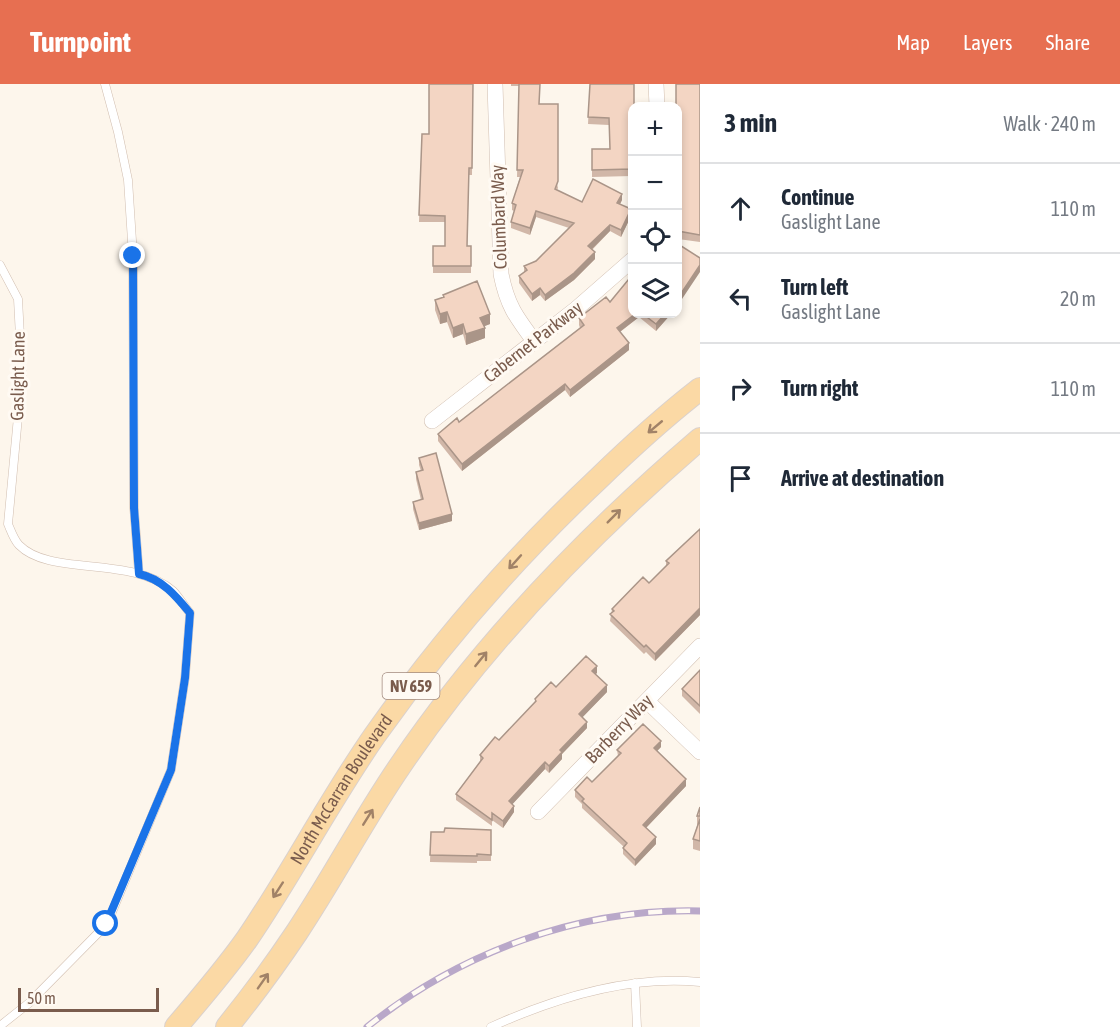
<!DOCTYPE html>
<meta charset="utf-8">
<style>
body{margin:0;font-family:"Asap Condensed",sans-serif;background:#f6f6f7;color:#1f2937}
.controls{position:absolute;right:18px;top:18px;display:grid;overflow:hidden;border-radius:12px;box-shadow:0 3px 9px #0003}
.controls button{width:54px;height:54px;display:grid;place-items:center;padding:0;border:0;border-bottom:2px solid #e0e1e3;background:#fff;color:#1f2937;font:30px sans-serif}
.scale{position:absolute;left:18px;bottom:15px;width:141px;box-sizing:border-box;padding-left:6px;border:3px solid #7a5c4d;border-top:0;font-size:16px;line-height:21px;white-space:nowrap;color:#7a5c4d;-webkit-text-stroke:4px #fffaf3;paint-order:stroke}
.stop{position:absolute;width:18px;height:18px;margin:-14px;border:4px solid #1a73e8;border-radius:50%;background:#fff}
.stop.end{background:#1a73e8;border-color:#fff;box-shadow:0 2px 6px #0008}
.list{margin:0;padding:0;list-style:none}
h2{display:flex;justify-content:space-between;align-items:center;height:78px;margin:0;padding:0 24px;font-size:26px}
h2 small{font-size:20px;font-weight:400;color:#747a83}
.list li{display:grid;grid-template-columns:39px 1fr auto;gap:18px;align-items:center;box-sizing:border-box;height:90px;padding:0 24px;border-top:2px solid #e0e1e3}
.list b{display:block;font-size:22px;white-space:nowrap}
.list p{margin:0;font-size:20px;white-space:nowrap;color:#747a83}
.list em{font-size:20px;font-style:normal;color:#747a83}
.icon{flex:none;width:33px;height:33px;fill:none;stroke:currentColor;stroke-width:2;stroke-linecap:round;stroke-linejoin:round}
.map{position:relative;flex:none;width:700px;height:943px;overflow:hidden}
header{display:flex;align-items:center;gap:36px;box-sizing:border-box;height:84px;padding:0 30px;background:#e76f51;color:#fff}
header strong{font-size:28px}
nav{display:flex;gap:33px;margin-inline-start:auto;font-size:21px}
main{display:flex}
aside{flex:1;background:#fff}
.map>svg:first-child{display:block}
</style>
<header>
<strong>Turnpoint</strong>
<nav><a>Map</a><a>Layers</a><a>Share</a></nav>
</header>
<main>
<div class="map">
<svg width="700" height="943" viewBox="0 0 700 943">
<rect width="100%" height="100%" fill="#fdf6ec"/>
<g fill="none" stroke-linecap="round" stroke-linejoin="round">
<defs>
<path id="lane" d="M105 0 118 48 128 96 133 172 134 424 139 490
M0 181 18 215 22 290 8 440C11 447 14 456 19 461 50 493 132 471 173 507 179 513 184 522 190 529L185 594 171 686 107 840 29 919 0 942
M635 899 637 943
M491 943C555 914 629 891 700 898"/>
<path id="street" d="M495 0 501 190C507 221 516 233 534 257
M656 0 657 22
M432 337 576 225 632 176
M647 617 700 668
M538 728 700 562"/>
<g id="primary">
<path id="s1" d="M176 943C201 914 225 886 247 855 292 789 329 717 375 651 441 558 515 473 598 395 630 364 664 333 700 305"/>
<path d="M227 943C252 912 275 881 297 848 333 794 363 736 400 682 484 558 587 452 700 355"/>
</g>
</defs>
<use href="#lane" stroke="#d1beb0" stroke-width="9"/>
<use href="#street" stroke="#d1beb0" stroke-width="16"/>
<use href="#primary" stroke="#dad1cd" stroke-width="24"/>
<use href="#lane" stroke="#fff" stroke-width="8"/>
<use href="#street" stroke="#fff" stroke-width="15"/>
<use href="#primary" stroke="#fbd9a5" stroke-width="22"/>
<defs>
<path id="rail" d="M367 943C460 868 580 824 700 827"/>
</defs>
<use href="#rail" stroke="#b9a8c9" stroke-width="7"/>
<use href="#rail" stroke="#fffaf3" stroke-width="4.5" stroke-dasharray="14" stroke-linecap="butt"/>
</g>
<path fill="#d1b7a8" d="M473 0 472 91H469L467 162H471V189H433V162H445V138H419L422 50H429Z
M511 0H540L539 20 558 104 557 106 582 118 622 116 620 120 631 132 621 153 610 147 592 166 595 175 574 196 545 217 540 211 532 217 519 199V192L524 188V182L536 177 569 144 536 133 530 151 511 144V138L514 127 512 126V119L520 93H517L519 2H511Z
M590 0 633 22V41H631L632 92 592 93V65H610L609 41 588 40Z
M700 0V158L678 155V22Z
M443 211 490 240 484 242 485 254 466 261 463 250 453 254 447 238 440 240 435 226V216L443 214Z
M610 218 633 230H671L656 247 639 233 620 248 629 266 570 313 565 306 462 387 438 357V350L459 338 580 244 579 241V234Z
M419 374 452 437 419 446 413 425V418L421 416 416 395V388L421 387 419 381Z
M700 445V531L655 577 646 568 644 570 610 537 612 525 649 499 666 482V477Z
M700 586V630L682 612V605Z
M597 589 595 590 607 608 582 633 587 644 562 670V675L549 689 545 685 512 720 514 728 503 744 492 736V742L456 716V710L480 678V671L499 656 535 619V615L556 603Z
M661 663 657 667 686 702 646 744 656 760 635 782 623 770V764L624 763 582 724V720L575 713V706L592 698 618 672 617 666Z
M700 723V767L693 765V755L697 742V732Z
M491 746V777H477V779L430 778 431 748H444Z"/>
<path fill="#aa9588" d="M622 110V116L617 126V119Z
M631 125V132L621 153V146Z
M536 127V133L530 151V144Z
M610 141V147L588 169V162Z
M595 168V175L574 196 545 217V211Z
M700 181V188L678 221V214Z
M540 204V211L532 217V210Z
M447 228V238L440 240V230Z
M490 230V240L480 244V234Z
M635 230H639V233L617 250V244Z
M665 230H671L656 247V240Z
M463 240V250L453 254V244Z
M485 244V254L466 261V250Z
M629 259V266L570 313V306Z
M565 300V306L462 387V380Z
M452 430V437L419 446V439Z
M700 524V531L655 577V570Z
M597 582V589L592 594V587Z
M607 601V608L579 637V630Z
M587 638V644L562 670V675L549 689V682L560 666Z
M661 657V663L654 670V664Z
M545 678V685L509 724V717Z
M686 695V702L643 747V741Z
M514 722V728L503 744V737Z
M656 753V760L635 782V776Z"/>
<path fill="#f3d5c3" stroke="#aa9588" stroke-width="1.5" d="M429 0H473L472 84H469L467 162H471V182H433V162H445V132L419 131 422 50H429Z
M519 0H540L539 20H558V97L555 105 582 118 593 95 622 110 617 119 631 125 621 146 610 141 588 162 595 168 574 189 545 211 540 204 532 210 519 192 527 186 524 182 536 177 574 139 536 127 530 144 511 138 516 121 512 119 523 86H517Z
M590 0H634V22H633V34H631L632 85 592 86V65H610L609 34 588 33Z
M676 0H700V151L678 147V22H676Z
M678 160 700 174V181L678 214Z
M633 190V230H635L617 244 629 259 570 306 565 300 462 380 438 350 457 334 459 338 584 241 579 234 606 213 610 218Z
M477 197 490 230 480 234 485 244 466 250 463 240 453 244 447 228 440 230 435 216 444 213 443 211Z
M643 230H665L656 240Z
M436 369 452 430 419 439 413 418 423 415 416 388 423 386 419 374Z
M700 445V524L655 570 646 561 644 563 610 530 614 527 612 525 643 493 649 499 669 479 666 477Z
M586 572 597 582 592 587 607 601 579 630 587 638 560 666 562 668 549 682 545 678 509 717 514 722 503 737 492 729V736L456 710 483 674 480 671 495 653 499 656 536 617 535 615 551 598 556 603Z
M700 586V622L682 605Z
M643 640 661 657 654 664 686 695 643 741 656 753 635 776 623 764 627 759 582 717 584 715 575 706 587 693 592 698 621 669 617 666Z
M700 723V732H697Z
M700 735V757L693 755Z
M445 744 491 746V771L477 770V772L430 771 431 748H444Z"/>
<defs><path id="oneway-shaft" d="M-6 0H5M1.5-3L5.5 0L1.5 3" fill="none" stroke-width="1.6" stroke-linecap="round" stroke-linejoin="round" transform="scale(1.5)"/></defs>
<g stroke="#a18267">
<use href="#oneway-shaft" transform="translate(655 343) rotate(140)"/>
<use href="#oneway-shaft" transform="translate(614 432) rotate(-45)"/>
<use href="#oneway-shaft" transform="translate(515 478) rotate(132)"/>
<use href="#oneway-shaft" transform="translate(481 575) rotate(-51)"/>
<use href="#oneway-shaft" transform="translate(368 733) rotate(-58)"/>
<use href="#oneway-shaft" transform="translate(278 806) rotate(123)"/>
<use href="#oneway-shaft" transform="translate(263 897) rotate(-55)"/>
</g>
<g fill="none" stroke-linecap="round" stroke-linejoin="round">
<path stroke="#1a73e8" stroke-width="8" d="M106 840 171 686 185 594 190 529C176 512 162 495 139 490L134 424 133 172"/>
</g>
<g text-anchor="middle" stroke-width="6" stroke-linejoin="round" paint-order="stroke">
<rect fill="#fffaf3" stroke="#a28b7f" stroke-width="1.5" x="382.5" y="589" width="57" height="26" rx="4.5"/>
<g font-size="16" font-weight="bold" fill="#7a5c4d">
<text x="411" y="608">NV 659</text>
</g>
<g font-size="18" fill="#7a5c4d" stroke="#fffaf3">
<text transform="translate(499 133) rotate(-92)" y="6">Columbard Way</text>
<text transform="translate(533 258) rotate(-38)" y="6">Cabernet Parkway</text>
<text transform="translate(18 292) rotate(-89)" y="6">Gaslight Lane</text>
<text transform="translate(619 645) rotate(-46)" y="6">Barberry Way</text>
<text dy="6" stroke="none"><textPath href="#s1" startOffset="290">North McCarran Boulevard</textPath></text>
</g>
</g>
</svg>
<div class="controls">
<button>+</button>
<button>−</button>
<button><svg class="icon" aria-label="locate" viewBox="0 0 24 24"><circle cx="12" cy="12" r="6"/><path d="M12 2v4M12 18v4M2 12h4M18 12h4"/></svg></button>
<button><svg class="icon" aria-label="layers" viewBox="0 0 24 24"><path d="M12 4l9 5-9 5-9-5zM3 14l9 5 9-5"/></svg></button>
</div>
<div class="scale">50 m</div>
<div class="stop" style="left:106px;top:840px"></div>
<div class="stop end" style="left:133px;top:172px"></div>
</div>
<aside>
<h2>3 min<small>Walk · 240 m</small></h2>
<ul class="list">
<li><svg class="icon" aria-label="ahead" viewBox="0 0 24 24"><path d="M12 20V5M6 11l6-6 6 6"/></svg><div><b>Continue</b><p>Gaslight Lane</p></div><em>110 m</em></li>
<li><svg class="icon" aria-label="left" viewBox="0 0 24 24"><path d="M17 20v-9H6M10 6l-5 5 5 5"/></svg><div><b>Turn left</b><p>Gaslight Lane</p></div><em>20 m</em></li>
<li><svg class="icon" aria-label="right" viewBox="0 0 24 24"><path d="M7 20v-9h11M14 6l5 5-5 5"/></svg><div><b>Turn right</b></div><em>110 m</em></li>
<li><svg class="icon" aria-label="arrive" viewBox="0 0 24 24"><path d="M6 21V4h12l-3 4 3 4H6"/></svg><div><b>Arrive at destination</b></div></li>
</ul>
</aside>
</main>
